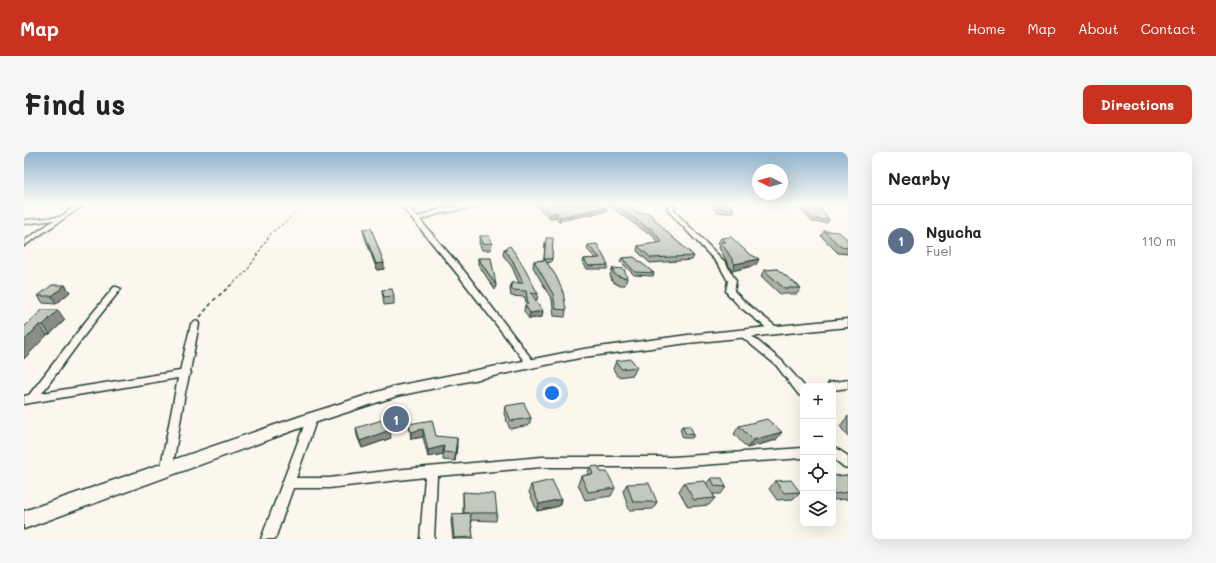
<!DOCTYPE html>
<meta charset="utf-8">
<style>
body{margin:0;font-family:Mali,sans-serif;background:#f6f6f6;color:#222}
.controls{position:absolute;right:12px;bottom:12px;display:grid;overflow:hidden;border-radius:8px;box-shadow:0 4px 16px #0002}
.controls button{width:36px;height:36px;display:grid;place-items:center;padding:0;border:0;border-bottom:1px solid #e0e0e0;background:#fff;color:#222;font:20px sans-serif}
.compass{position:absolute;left:728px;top:12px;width:36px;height:36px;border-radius:50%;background:#fff;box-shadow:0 4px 16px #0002;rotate:276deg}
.you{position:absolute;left:528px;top:241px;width:14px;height:14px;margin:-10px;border:3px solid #fff;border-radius:50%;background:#1a73e8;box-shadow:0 0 0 6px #1a73e833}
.badge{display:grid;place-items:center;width:26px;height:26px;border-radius:50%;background:#c8321e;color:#fff;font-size:13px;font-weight:700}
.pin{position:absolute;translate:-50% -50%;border:2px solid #fff;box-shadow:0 1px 4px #0006}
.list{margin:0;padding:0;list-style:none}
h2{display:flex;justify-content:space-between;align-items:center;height:52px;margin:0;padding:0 16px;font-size:17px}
h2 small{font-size:13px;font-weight:400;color:#767676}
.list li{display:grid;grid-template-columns:26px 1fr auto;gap:12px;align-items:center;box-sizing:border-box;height:72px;padding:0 16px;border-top:1px solid #e0e0e0}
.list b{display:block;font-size:15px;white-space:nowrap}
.list p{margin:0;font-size:13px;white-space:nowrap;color:#767676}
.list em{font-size:13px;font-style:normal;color:#767676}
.icon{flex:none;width:22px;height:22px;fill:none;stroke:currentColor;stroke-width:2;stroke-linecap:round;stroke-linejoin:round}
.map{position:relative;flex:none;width:824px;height:387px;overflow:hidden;border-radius:8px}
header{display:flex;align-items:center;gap:24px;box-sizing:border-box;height:56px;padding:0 20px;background:#c8321e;color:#fff}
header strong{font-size:19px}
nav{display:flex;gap:22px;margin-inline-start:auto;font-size:14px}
.intro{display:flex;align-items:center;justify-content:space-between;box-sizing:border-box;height:96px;padding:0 24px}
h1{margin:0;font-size:28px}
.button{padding:10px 18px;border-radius:8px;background:#c8321e;color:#fff;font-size:14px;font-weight:700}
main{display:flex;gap:24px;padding:0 24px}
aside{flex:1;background:#fff;border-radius:8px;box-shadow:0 4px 16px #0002}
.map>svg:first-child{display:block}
</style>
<header>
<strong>Map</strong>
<nav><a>Home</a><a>Map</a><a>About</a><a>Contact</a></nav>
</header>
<div class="intro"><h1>Find us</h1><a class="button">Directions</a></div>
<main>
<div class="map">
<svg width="824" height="387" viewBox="0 0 824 387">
<rect width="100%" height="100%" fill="#fbf7ec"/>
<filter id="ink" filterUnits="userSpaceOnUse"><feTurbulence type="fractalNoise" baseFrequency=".025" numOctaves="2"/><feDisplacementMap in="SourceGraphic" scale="8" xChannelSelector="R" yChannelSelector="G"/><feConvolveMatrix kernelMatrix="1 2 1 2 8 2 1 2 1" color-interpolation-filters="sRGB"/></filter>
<g filter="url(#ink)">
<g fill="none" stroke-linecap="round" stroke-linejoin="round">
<defs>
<path id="minor" d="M54 52H61L0 94V89L30 68 0 72V68L36 65Z
M376 52H382L393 65 417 57 437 54 436 52 442 53 457 52 453 55 418 61 396 68 441 120 510 210 512 212 510 214H504L435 124Z
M644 52H650V58L653 62 701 110 712 129 710 139 722 151 755 177 756 179 755 181H749L716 155 703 141 702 139 704 129 695 113 649 64 644 58Z
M90 135H93L97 137 68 173 18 241 156 219 167 172 171 169 174 170 175 172 166 219 167 221 165 224 161 241 148 319 146 323 142 324 138 323 136 319 154 226 0 252V244L5 243 62 169Z
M721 180 724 181 758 209 780 234 779 244 775 243 752 213 718 185 717 183 718 181Z
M824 228V236L809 238V234H804L805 231Z
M288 262 292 263 293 266 272 326H305L370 318 518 305H649L779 296V306L649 315H518L413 324 410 387H396L401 325 305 336H269L251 387H237L283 266 284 263Z
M809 294 824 304V316L820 315 809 306Z"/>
<path id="secondary" d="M824 167V175L664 191 560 205 373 244 293 270 0 377V359L283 262 372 234 560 197 664 183Z"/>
</defs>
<use href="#minor" stroke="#1f3d34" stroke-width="3"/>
<use href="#secondary" stroke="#1f3d34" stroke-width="3"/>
<path stroke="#1f3d34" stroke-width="1" stroke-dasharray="3 2" stroke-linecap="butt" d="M206 134 223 119 247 81 264 68 278 52"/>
<path stroke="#1f3d34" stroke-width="1.5" stroke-dasharray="4 3" stroke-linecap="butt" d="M176 165 190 148 207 133"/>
<use href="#minor" fill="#fbf7ec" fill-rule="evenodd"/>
<use href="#secondary" fill="#fbf7ec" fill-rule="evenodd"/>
</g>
<path fill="#a9ada3" stroke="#1f3d34" d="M510 52H579L582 59 535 69 532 65 526 66Z
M585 52H600L647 84 670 104 668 108 626 111 613 99 614 94 634 91 626 80H622L584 53Z
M686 52H705L710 57 707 61 693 60Z
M772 52H794L805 68 803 71 788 70Z
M339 77 360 117 353 118 340 83Z
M800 79 824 88V102L814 101 797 84Z
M456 84 468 91 467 98H458L455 91Z
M697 86 732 113 708 119 695 96 696 93 694 91Z
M521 90 528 107 527 110 523 111 542 158 541 165 530 164 528 148 509 115 510 109 520 108Z
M564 93 584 113 583 117H563L559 111 560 107H572L563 97Z
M482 96 514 142 513 148H511L518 165 505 167 500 159 501 153 502 152 501 145 487 144 486 137 487 131H495L488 115 479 103 480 97H482Z
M454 106 472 133 471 138 454 112Z
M598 106 630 121 629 124 610 123 596 109Z
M589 116 603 126 601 133H594L588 129 586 123Z
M740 118 777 136 773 142H756L737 124Z
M41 133 46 140 32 152 19 151 14 144Z
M358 138 370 144V152L360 153Z
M41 168 26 182 23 183 0 175Z
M592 209 613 215 609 223 594 225 589 217Z
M481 254 507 266 505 273 486 277 480 262Z
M824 264V285L816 274Z
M385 272 412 284 433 294 431 309 419 308V302L404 305 399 285 387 287 386 280Z
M658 274 670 283 668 286H659L656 277Z
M715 274 752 288 723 296 710 282Z
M332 276 367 286 338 296 333 284Z
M566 315 577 320 591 336 587 344 561 348 554 332 557 324 563 323Z
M824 323V347L809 348V324Z
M687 326 702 335 697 342H689L691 346 685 353 664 355 655 339 660 331 682 332Z
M751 329 776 340 769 347 753 348 745 337Z
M603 332 633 350 629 357 605 358 599 339Z
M507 333 537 347 535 354 513 359 505 340Z
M439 340 473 361 472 369 447 368 449 387H429L427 369 428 362H439Z"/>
<path fill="#898d85" stroke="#1f3d34" d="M583 55 582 59 535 69 536 65Z
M533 60 532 65 526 66 527 62Z
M735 107 732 113 708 119 711 112Z
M360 111V117L353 118 352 112Z
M41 133 46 140 32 152 28 144Z
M34 158 41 168 26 182 19 173Z
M519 159 518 165 505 167 506 161Z
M15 173 23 183 0 207V189Z
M399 277V285L387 287V280Z
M366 278 367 286 338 296 336 289Z
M758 280 752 288 723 296 729 288Z
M433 286V294L431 309V301Z
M420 294 419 302 404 305V298Z
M537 347 535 354 513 359 515 352Z"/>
<path fill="#c4c9be" stroke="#1f3d34" d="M515 52H579L583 55 536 65 533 60 527 62Z
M589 52H600L615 61H625L647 84 670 104 627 106 614 94 638 90 627 76H624Z
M692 52H705L710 57 695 56Z
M776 52H794L805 68 789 67Z
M347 76 360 111 352 112 339 77Z
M800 79 815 80 824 88V96L817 95Z
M456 84H465L468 91 458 92Z
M707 85 724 101 735 107 711 112 697 90H702L697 86Z
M522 86H529L528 107H520Z
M573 92 584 113 564 114 560 107 576 106 564 93Z
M486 94 497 110 514 142 507 141 519 159 506 161 501 153 504 152 502 139 488 138 487 131H499L489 109 480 97 483 98 482 96Z
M610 105 630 121 611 120 598 106Z
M454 106H467L472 133Z
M521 108 532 124 539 140 542 158 532 157 529 142 510 109Z
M589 116 600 117 603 126 597 125 590 122Z
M753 117 777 136H760L740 118Z
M28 133H41L28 144H14Z
M368 137 370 144 360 145 358 138Z
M18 158H34L19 173H15L0 189V175Z
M607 207 613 215 597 217 592 209Z
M500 251 507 266 487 269 481 254Z
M361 267 366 278 336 289 332 276Z
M743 267 758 280 729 288 715 274Z
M408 268 412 284 433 286 431 301 419 300 420 294 404 298 399 277 387 280 385 272Z
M658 274H666L670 283 662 282Z
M574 314 577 320H583L591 336 564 340 557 324 569 322 566 315Z
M824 323V340L810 342 809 341V324Z
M687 326H698L702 335 691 334Z
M528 328 537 347 515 352 507 333Z
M767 328 776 340 760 341 751 329Z
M681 329 691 346 670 348 660 331Z
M625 331 633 350H609L603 332Z
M439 340 471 342 473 361H446L449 385 430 386 428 362 445 361H440Z"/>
</g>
<linearGradient id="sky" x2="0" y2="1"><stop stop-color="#90b4cf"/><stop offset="0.49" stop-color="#fdfbf6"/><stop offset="1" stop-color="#fdfbf6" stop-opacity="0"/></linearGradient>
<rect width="824" height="106" fill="url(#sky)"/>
</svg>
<div class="controls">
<button>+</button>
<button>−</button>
<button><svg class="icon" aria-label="locate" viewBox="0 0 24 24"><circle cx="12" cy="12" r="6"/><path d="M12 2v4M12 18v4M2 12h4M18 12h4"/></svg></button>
<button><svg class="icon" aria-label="layers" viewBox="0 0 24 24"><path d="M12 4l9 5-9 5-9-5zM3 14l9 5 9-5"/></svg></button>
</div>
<svg class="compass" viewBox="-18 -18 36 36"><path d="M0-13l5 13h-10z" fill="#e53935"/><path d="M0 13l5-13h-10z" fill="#767676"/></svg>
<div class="you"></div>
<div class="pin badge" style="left:372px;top:267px;background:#5c6f8a">1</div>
</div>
<aside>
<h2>Nearby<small></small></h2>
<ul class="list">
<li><span class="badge" style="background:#5c6f8a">1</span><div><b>Ngucha</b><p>Fuel</p></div><em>110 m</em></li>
</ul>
</aside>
</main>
